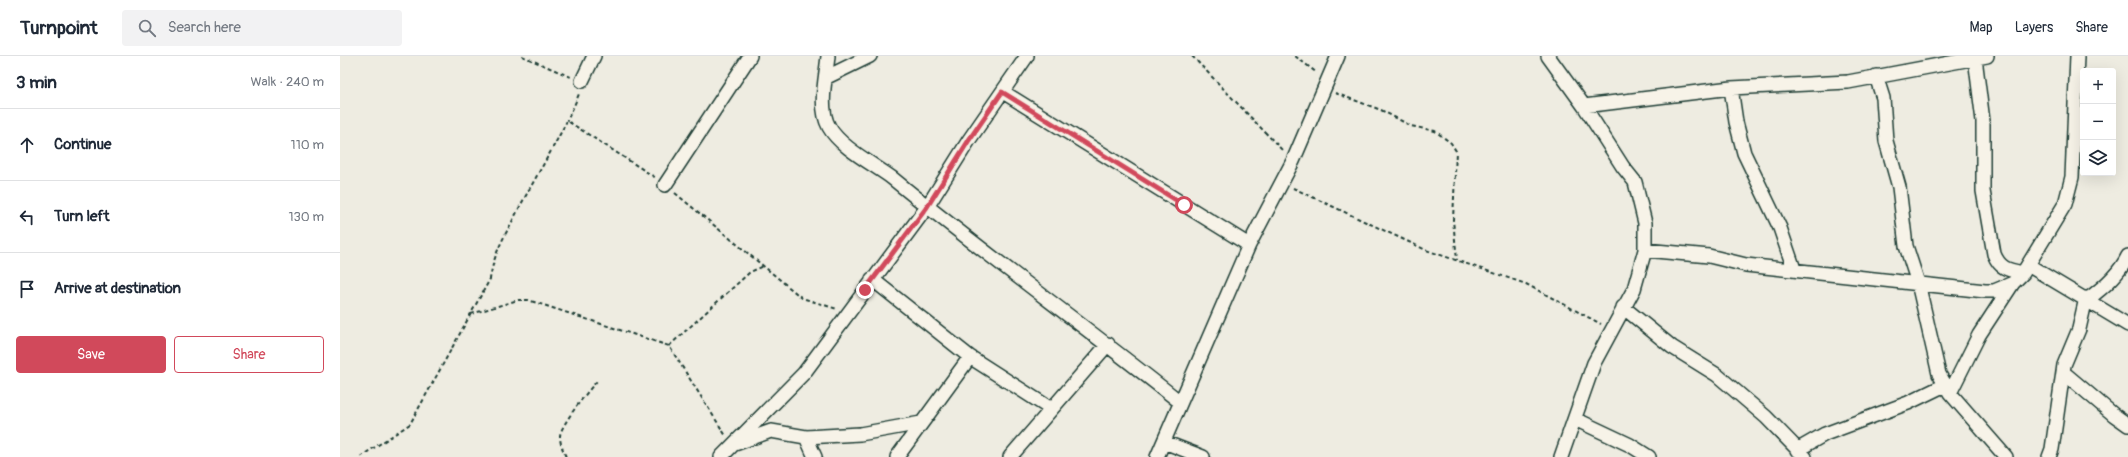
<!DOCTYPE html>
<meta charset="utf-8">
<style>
body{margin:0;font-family:Pangolin,sans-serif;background:#f2f2f3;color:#1f2937}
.controls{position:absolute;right:12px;top:12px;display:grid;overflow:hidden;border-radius:4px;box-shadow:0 4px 16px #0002}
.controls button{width:36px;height:36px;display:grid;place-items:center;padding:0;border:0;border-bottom:1px solid #e0e1e3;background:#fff;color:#1f2937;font:20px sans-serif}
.stop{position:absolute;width:12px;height:12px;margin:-9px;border:3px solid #d1495b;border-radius:50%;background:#fff}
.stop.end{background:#d1495b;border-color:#fff;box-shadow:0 1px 4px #0008}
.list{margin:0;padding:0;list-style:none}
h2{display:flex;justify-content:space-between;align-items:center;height:52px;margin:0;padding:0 16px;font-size:17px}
h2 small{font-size:13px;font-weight:400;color:#747a83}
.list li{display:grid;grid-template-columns:26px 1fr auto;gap:12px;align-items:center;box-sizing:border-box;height:72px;padding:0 16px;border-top:1px solid #e0e1e3}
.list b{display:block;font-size:15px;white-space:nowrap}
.list em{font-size:13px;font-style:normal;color:#747a83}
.actions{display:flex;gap:8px;padding:12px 16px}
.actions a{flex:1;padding:9px 0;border:1px solid #d1495b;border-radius:4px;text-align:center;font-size:14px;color:#d1495b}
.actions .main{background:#d1495b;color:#fff}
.icon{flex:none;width:22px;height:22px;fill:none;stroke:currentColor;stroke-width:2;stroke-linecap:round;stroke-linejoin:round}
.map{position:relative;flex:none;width:1788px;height:401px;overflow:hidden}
header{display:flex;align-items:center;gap:24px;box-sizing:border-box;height:56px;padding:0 20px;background:#fff;border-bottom:1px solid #e0e1e3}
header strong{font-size:19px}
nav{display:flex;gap:22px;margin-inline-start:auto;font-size:14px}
.search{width:280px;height:36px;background:#f2f2f3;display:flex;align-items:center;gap:10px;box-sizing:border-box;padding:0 14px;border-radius:4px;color:#747a83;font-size:15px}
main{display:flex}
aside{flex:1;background:#fff}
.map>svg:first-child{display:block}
</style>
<header>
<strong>Turnpoint</strong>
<div class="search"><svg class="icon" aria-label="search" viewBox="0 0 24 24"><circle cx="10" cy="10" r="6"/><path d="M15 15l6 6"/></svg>Search here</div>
<nav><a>Map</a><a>Layers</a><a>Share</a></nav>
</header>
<main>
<aside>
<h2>3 min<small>Walk · 240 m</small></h2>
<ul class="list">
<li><svg class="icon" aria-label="ahead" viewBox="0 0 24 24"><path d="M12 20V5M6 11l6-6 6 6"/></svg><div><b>Continue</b></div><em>110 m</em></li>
<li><svg class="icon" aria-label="left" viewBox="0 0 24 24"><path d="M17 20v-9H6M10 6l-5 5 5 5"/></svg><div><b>Turn left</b></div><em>130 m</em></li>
<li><svg class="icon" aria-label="arrive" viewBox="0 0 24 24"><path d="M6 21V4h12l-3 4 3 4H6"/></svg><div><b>Arrive at destination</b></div></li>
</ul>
<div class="actions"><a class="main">Save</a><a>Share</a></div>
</aside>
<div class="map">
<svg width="1788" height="401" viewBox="0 0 1788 401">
<rect width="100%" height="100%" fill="#eeece1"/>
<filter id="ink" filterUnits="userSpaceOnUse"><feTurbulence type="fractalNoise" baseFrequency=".025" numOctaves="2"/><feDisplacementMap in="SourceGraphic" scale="8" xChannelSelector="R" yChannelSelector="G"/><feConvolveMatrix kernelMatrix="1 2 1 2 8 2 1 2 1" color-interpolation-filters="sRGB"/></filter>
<g filter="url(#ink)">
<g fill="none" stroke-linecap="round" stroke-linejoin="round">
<defs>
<path id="minor" d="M488 0C486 22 478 51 489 71 500 91 533 108 552 122 646 199 745 270 840 346
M1208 0 1244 50 1283 111 1295 126 1305 167V194L1294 233 1254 307 1221 401
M1635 2 1643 65V135L1654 198C1660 213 1668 214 1683 217
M1536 20 1543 42 1546 85 1559 131 1566 190 1578 227 1599 318 1610 337 1666 401
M487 21 530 0
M242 25 254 0
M1391 32 1396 66 1404 97 1440 172 1454 213
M663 36 909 189
M1244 50 1391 32 1508 26 1647 0
M325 129 410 0
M1305 194 1369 200 1406 209 1645 235H1654L1673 227 1683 217 1725 148 1732 121 1737 0
M1688 209 1788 269
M532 223 630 301 711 353
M1748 243C1763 232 1780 217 1788 200
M1283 251 1332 291 1377 319 1426 361 1465 401
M1723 316 1774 359 1788 369
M1610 337 1639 279 1673 227
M1235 363 1290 389 1309 401
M466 381 475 401
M824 386 863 401
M395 388 431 375 466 381 520 378 581 367
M1457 394 1485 378 1568 347 1605 329
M381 401 464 317 587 151 629 84 687 0
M557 401 630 301
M670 401 768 288
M817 401 909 189 953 105 998 0
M1709 401 1712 393 1724 309 1739 273 1746 242"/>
</defs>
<use href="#minor" stroke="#1f3d34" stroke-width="16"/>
<path stroke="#1f3d34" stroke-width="2" stroke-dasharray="4 3" stroke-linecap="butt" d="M182 0 231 21
M852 0 944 96
M955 0 977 17
M995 37 1041 54 1071 70 1095 75 1111 87 1116 95 1113 164 1117 204
M229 66 316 122
M953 132 1086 194 1186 228 1261 268
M335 137 462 242 497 253
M131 258 178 244H188L329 290 386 380
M329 290 410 216 424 210
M20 401 70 368 150 223C154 197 163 183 175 160 196 119 222 80 239 38
M226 401C223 394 220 388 220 380 220 370 249 333 258 324"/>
<use href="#minor" stroke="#f7f3e8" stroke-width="13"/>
</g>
</g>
<g fill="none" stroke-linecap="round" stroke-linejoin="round" filter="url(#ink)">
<path stroke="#d1495b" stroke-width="5" d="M525 234 587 151 629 84 662 36 844 149"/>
</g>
</svg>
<div class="controls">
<button>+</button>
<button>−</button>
<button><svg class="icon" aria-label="layers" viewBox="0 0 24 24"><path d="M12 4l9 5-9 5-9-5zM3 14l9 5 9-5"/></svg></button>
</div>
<div class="stop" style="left:844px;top:149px"></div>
<div class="stop end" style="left:525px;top:234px"></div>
</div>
</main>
